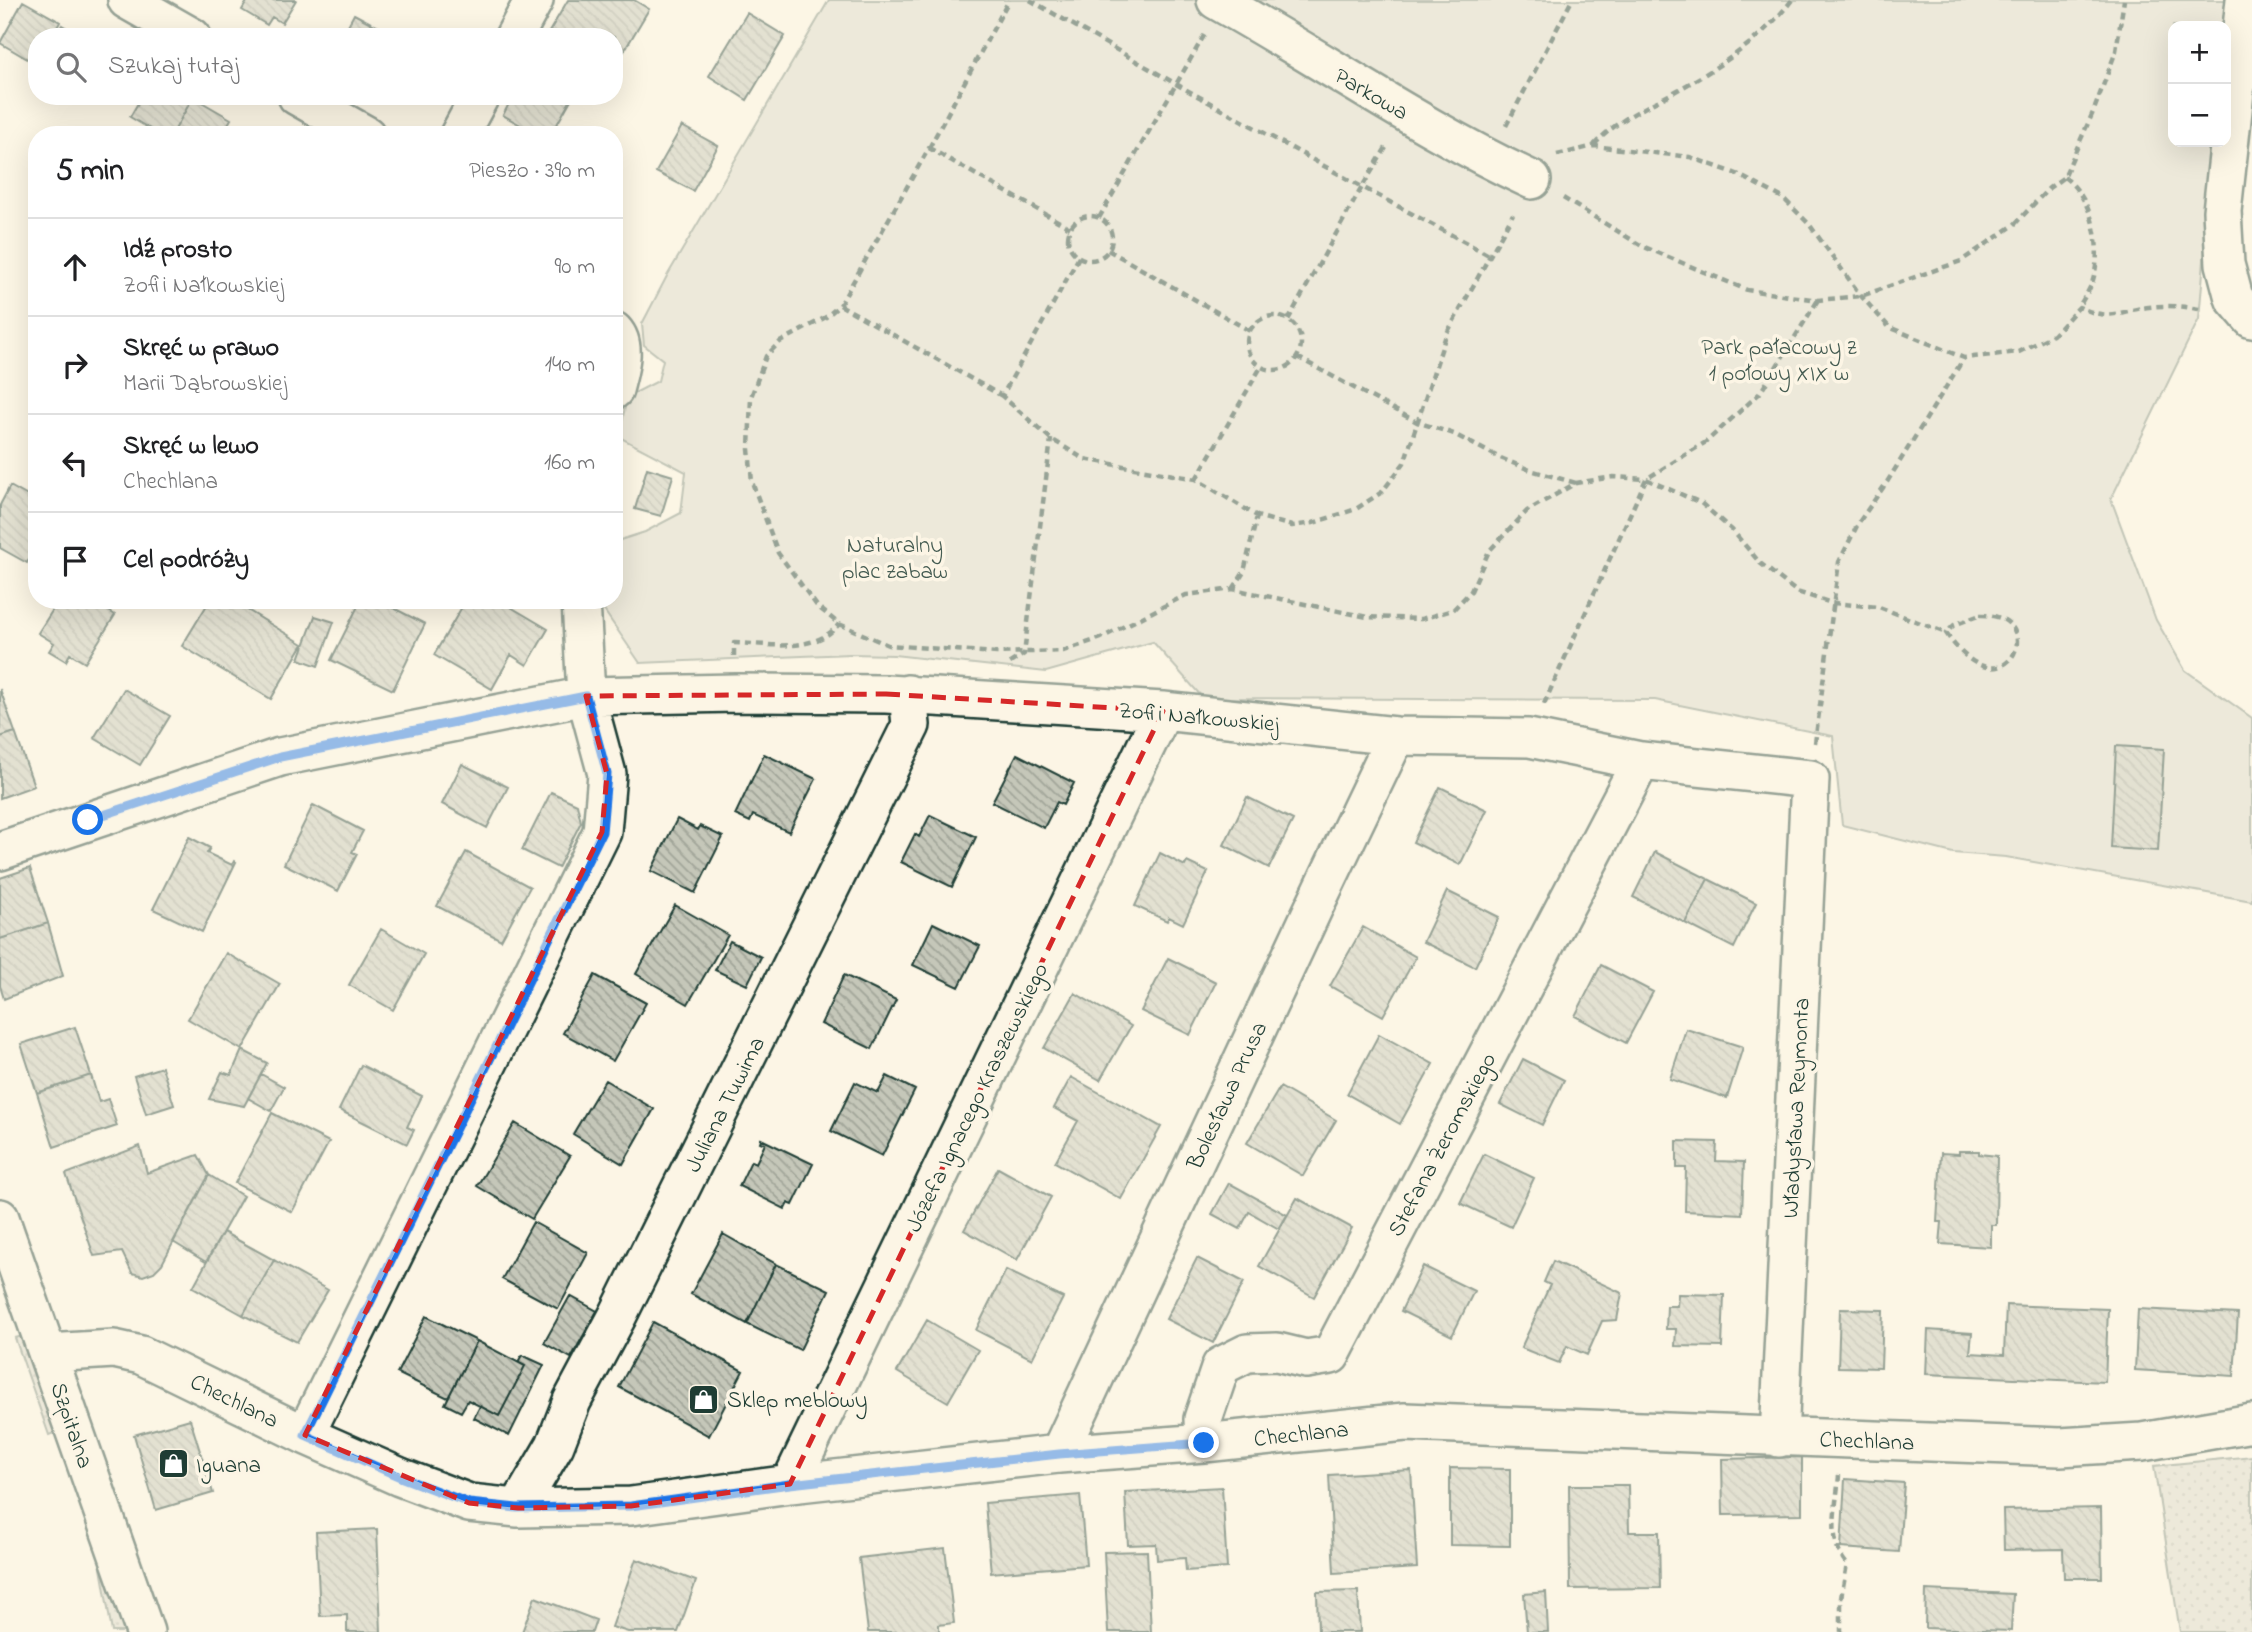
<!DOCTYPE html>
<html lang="pl">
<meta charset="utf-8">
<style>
body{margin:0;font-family:"Indie Flower",sans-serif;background:#f2f2f2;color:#202124}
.controls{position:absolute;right:21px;top:21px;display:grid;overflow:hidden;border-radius:14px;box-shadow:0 7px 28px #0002}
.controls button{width:63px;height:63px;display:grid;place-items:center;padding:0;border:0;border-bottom:2px solid #e0e0e0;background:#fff;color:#202124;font:35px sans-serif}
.stop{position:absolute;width:21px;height:21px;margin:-16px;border:5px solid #1a73e8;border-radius:50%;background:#fff}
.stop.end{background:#1a73e8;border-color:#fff;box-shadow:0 2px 7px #0008}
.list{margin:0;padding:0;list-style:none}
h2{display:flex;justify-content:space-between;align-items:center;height:91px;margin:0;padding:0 28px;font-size:30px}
h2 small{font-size:23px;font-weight:400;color:#757577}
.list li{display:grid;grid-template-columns:46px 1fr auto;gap:21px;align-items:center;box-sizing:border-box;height:98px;padding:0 28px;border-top:2px solid #e0e0e0}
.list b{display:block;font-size:26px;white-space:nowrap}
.list p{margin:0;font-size:23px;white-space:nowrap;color:#757577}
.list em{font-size:23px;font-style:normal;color:#757577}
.icon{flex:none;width:38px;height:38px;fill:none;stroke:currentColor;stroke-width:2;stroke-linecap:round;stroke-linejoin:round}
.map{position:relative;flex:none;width:2252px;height:1632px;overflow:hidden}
.search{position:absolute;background:#fff;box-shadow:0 7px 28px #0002;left:28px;top:28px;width:595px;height:77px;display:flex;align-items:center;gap:18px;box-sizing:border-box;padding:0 24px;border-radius:28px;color:#757577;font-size:26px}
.panel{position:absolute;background:#fff;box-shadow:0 7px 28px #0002;left:28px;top:126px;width:595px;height:483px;border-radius:28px}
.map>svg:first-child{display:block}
</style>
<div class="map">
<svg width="2252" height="1632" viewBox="0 0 2252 1632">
<defs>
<pattern id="grass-dots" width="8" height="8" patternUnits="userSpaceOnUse" patternTransform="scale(1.75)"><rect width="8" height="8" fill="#dcdacc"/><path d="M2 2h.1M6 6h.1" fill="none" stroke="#bcbcb0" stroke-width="1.8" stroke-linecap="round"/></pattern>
<pattern id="building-back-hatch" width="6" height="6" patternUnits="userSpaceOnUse" patternTransform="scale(1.75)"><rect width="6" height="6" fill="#c5c7b9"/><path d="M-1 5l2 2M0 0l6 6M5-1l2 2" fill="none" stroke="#9fa397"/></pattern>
</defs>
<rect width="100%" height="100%" fill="#fcf5e5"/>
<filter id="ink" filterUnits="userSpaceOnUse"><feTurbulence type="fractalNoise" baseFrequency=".0143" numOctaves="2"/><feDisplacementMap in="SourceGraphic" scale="14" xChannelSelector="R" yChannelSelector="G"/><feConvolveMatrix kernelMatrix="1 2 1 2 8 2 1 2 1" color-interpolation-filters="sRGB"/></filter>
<g filter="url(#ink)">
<path fill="url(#grass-dots)" stroke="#7e8c80" stroke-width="2" d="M23 1336 57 1432 49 1435 15 1338Z
M2252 1456V1632H2180L2154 1466Z
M108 1565 127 1625 125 1632H112L101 1568Z"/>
<path fill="#dcdacc" stroke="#7e8c80" stroke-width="2" d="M829 0H2226L2224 26H2173V142H2214L2199 319 2111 499 2156 620 2185 670 2252 718V901L2006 857 1953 853 1842 825 1833 736 1655 700 1203 698 1153 642 1046 672 894 655 850 654 640 663 597 600H614V542L645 532 681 513 686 472 619 437 627 397 658 381 663 360 644 345 642 324 667 276Z"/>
<path fill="url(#building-back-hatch)" stroke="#1f3d34" stroke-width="2" d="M248 0H296L282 23 272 17 267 25 242 10Z
M568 0H634L649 9 617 63 614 62V37H546Z
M23 1 60 22 52 37H37L36 64 0 43Z
M747 13 785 36 747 100 709 76Z
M354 14 397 37H342Z
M62 25 82 37H55Z
M142 96H191L193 97 172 135H160L130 117Z
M513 96H573L551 135H538L503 115Z
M193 97 231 119 222 135H172Z
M682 126 718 146 693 191 656 172Z
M647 468 673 476 661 516 635 509Z
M10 486 33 499 31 502 37 506V546L27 563 0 548V505Z
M59 600H92L115 615 85 663 70 654 66 661 49 651 54 643 38 633Z
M210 600H231L303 644 271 699 182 646Z
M361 600H378L425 624 393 690 331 660Z
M466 600H499L548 629 527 665 511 655 492 689 434 655Z
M315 616 334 622 318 666 299 659Z
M0 689 15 732 0 737Z
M124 689 170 716 140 765 94 738Z
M15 732 34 786 0 798V737Z
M2116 746 2164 749 2158 851 2111 848Z
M764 754 816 779 789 832 753 815 750 822 735 815Z
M1017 754 1074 783 1063 805 1057 802 1044 828 992 802Z
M462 764 508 787 487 828 442 804Z
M1440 787 1487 810 1460 865 1413 842Z
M551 792 577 804 581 822 558 868 522 850Z
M1247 797 1293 820 1269 868 1224 845Z
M313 805 363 831 352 852 357 854 338 891 284 864Z
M930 815 976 837 952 887 901 862 915 834 919 837Z
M677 819 698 830 700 826 723 837 695 893 651 871Z
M189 837 210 848 207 853 232 865 234 861 236 862 202 932 153 909Z
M466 852 530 887 501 940 437 906Z
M1655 852 1708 879 1685 923 1633 897Z
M1160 853 1185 866 1187 862 1208 872 1183 924 1169 917 1167 921 1135 906Z
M30 868 48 923 0 939V878Z
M1708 879 1756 903 1734 948 1685 923Z
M1447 891 1499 917 1475 967 1423 942Z
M675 905 728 935 688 1004 636 974Z
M48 923 63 976 4 999 0 986V939Z
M933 923 980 946 959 987 913 965Z
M1363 927 1416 957 1383 1016 1330 986Z
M381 929 424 954 393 1010 349 985Z
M730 941 761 957 747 985 715 970Z
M226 953 280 984 242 1050 188 1019Z
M1168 958 1216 982 1190 1035 1141 1011Z
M1601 965 1653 992 1626 1043 1575 1016Z
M595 975 646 1003 613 1061 563 1033Z
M844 975 896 1000 872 1049 821 1024Z
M1075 993 1131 1026 1100 1080 1044 1048Z
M75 1027 91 1075 37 1093 21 1044Z
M1686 1029 1743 1047 1727 1098 1670 1079Z
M1379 1034 1433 1064 1400 1124 1347 1094Z
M242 1050 267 1063 244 1106 209 1099 222 1072 231 1075Z
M1523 1059 1564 1080 1542 1125 1500 1104Z
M361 1065 422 1096 407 1127 414 1130 407 1144 339 1110Z
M162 1067 174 1105 146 1114 134 1076Z
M261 1074 284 1087 271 1111 248 1098Z
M91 1075 99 1102 108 1099 117 1126 54 1147 37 1093Z
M887 1076 915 1090 882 1156 831 1131 855 1082 878 1093Z
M1071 1077 1161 1127 1121 1199 1055 1162 1078 1121 1054 1108Z
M605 1080 654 1109 623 1164 573 1134Z
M1280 1087 1336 1120 1303 1176 1247 1143Z
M272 1113 329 1142 292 1212 235 1183Z
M515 1123 570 1156 532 1219 477 1186Z
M761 1139 813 1164 793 1205 788 1203 785 1209 739 1186 751 1161 756 1163 765 1144 760 1142Z
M1677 1141 1717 1142 1716 1161 1744 1162 1742 1214 1685 1211 1686 1168H1677Z
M140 1146 147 1173 198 1155 209 1175 162 1264 154 1272 143 1276 132 1273 122 1252 94 1256 66 1174Z
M1959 1151H1979V1154L1997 1156 1996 1225H1991V1247L1940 1244 1942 1222H1937L1941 1153 1959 1154Z
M1484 1154 1534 1178 1511 1227 1460 1203Z
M998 1168 1051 1197 1017 1260 964 1230Z
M209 1175 243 1196 206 1262 173 1242Z
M1229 1183 1287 1215 1279 1229 1249 1212 1240 1229 1212 1214Z
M1297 1198 1352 1228 1314 1297 1259 1266Z
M533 1222 588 1253 558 1309 502 1279Z
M223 1232 274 1260 243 1315 193 1287Z
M723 1234 776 1264 747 1324 691 1294Z
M1197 1258 1244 1282 1213 1343 1166 1319Z
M274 1260 328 1290 297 1342 243 1315Z
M1553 1261 1622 1293 1617 1320 1602 1321 1587 1355 1567 1346 1559 1363 1521 1348 1550 1285 1544 1282Z
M776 1264 829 1290 800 1350 747 1324Z
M1423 1266 1474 1291 1452 1336 1401 1311Z
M1006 1270 1063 1298 1032 1359 976 1330Z
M1678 1294 1724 1295 1722 1347 1675 1346 1676 1329H1666L1667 1306H1677Z
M570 1296 597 1311 571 1358 544 1343Z
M2006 1305 2108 1309 2105 1382 1926 1374 1928 1330 1972 1333 1970 1353 2004 1355Z
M1840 1309 1883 1310 1881 1368 1838 1367Z
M2138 1309 2238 1314 2234 1376 2135 1370Z
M426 1316 477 1341 448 1398 397 1373Z
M927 1320 978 1350 948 1402 897 1372Z
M653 1322 743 1371 709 1436 619 1387Z
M477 1341 525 1366 499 1416 468 1400 461 1412 445 1404Z
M522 1355 544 1365 509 1436 474 1418 480 1406 499 1416 525 1366 518 1362Z
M190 1419 213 1493 156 1510 134 1435Z
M1802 1457V1514L1723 1515 1722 1459Z
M1450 1468 1510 1469V1546L1450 1545Z
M1411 1470 1417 1568 1334 1573 1329 1475Z
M1845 1479 1904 1483 1899 1552 1841 1548Z
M1569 1485H1628L1629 1532H1659L1660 1588 1570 1589Z
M1222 1487 1227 1568 1186 1571 1185 1558 1157 1560 1156 1544 1128 1545 1125 1492Z
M1080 1495 1086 1565 991 1573 985 1503Z
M2101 1508 2102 1578H2064L2063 1549 2004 1550 2003 1510Z
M377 1529 381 1632H347V1615L320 1616 316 1532Z
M945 1548 954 1623 939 1625V1632H868L859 1558Z
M1147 1551 1151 1632H1108L1104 1552Z
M636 1559 696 1581 678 1632H628L612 1627Z
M1926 1590 2013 1594 2011 1631 1925 1628Z
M1358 1591 1360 1632H1318L1317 1592Z
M1546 1592 1548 1632H1527L1524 1594Z
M535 1597 596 1620 592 1632H522Z"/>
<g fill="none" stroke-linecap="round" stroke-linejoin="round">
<defs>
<path id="minor" d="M127 0 192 37
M1216 0C1322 59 1422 129 1532 180
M2245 0 2222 211 2225 264 2234 298 2252 319
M514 37 534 0
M297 96 366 135
M459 135 480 96
M614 331C628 346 618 373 614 390
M0 851 280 757 586 696 736 693 886 694 1163 711 1396 736 1529 738 1641 761 1810 779 1779 1438
M0 1218 145 1632
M48 1353 114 1349 141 1355 305 1435 400 1477 469 1503 518 1508 631 1506 790 1484 1059 1454 1204 1443 1405 1422 2060 1447 2142 1442 2252 1423
M305 1435 602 832 607 774 586 696 581 600
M1204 1443 1203 1419 1221 1366 1247 1353 1277 1352 1306 1359 1331 1355 1641 761
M1059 1454 1314 907 1396 736
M790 1484 1163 711
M518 1508 555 1445 572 1401 618 1315 911 725 908 694"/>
</defs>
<use href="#minor" stroke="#1f3d34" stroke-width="42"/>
<path stroke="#1f3d34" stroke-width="4.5" stroke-dasharray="7 5" stroke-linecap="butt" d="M1030 0 1176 84 1362 187 1387 146
M1506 126 1572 0
M1594 145C1615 122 1638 111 1665 97 1713 71 1758 44 1792 0
M929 148 1009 0
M1557 155 1594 146 1690 157 1737 174 1783 198 1809 224 1861 296 1889 327 1964 358 2019 352 2053 335 2079 307C2112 322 2116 311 2149 307 2165 305 2182 306 2199 309
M2064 177C2093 198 2104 249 2092 283 2089 291 2083 299 2079 307
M1563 198 1642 246 1747 290 1818 300 1861 296 1961 261 2014 225 2049 188 2064 177 2094 110 2116 51 2124 0
M1068 238a22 22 0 1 1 44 0a22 22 0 1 1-44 0Z
M1099 218 1205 34
M1070 228 929 148 840 305 826 317 780 342 766 356 751 397 749 449 752 482 778 553 817 606 839 624 888 645 997 653 1063 651 1101 638 1186 595 1233 589 1367 617 1421 619 1453 610 1471 591 1489 551 1527 511 1576 483 1613 477 1646 479 1701 503 1732 530 1760 563 1797 592 1832 603 1879 607 1946 633
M1108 250 1250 331
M1079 257 1002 396 1051 439 1084 459 1196 479 1257 516 1292 526 1313 523 1356 509 1382 492 1404 463 1446 335 1513 214
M840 305 1002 396
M1247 343a27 27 0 1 1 54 0a27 27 0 1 1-54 0Z
M1288 320 1362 187 1489 255
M1297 357 1417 422 1454 434 1498 457 1530 470 1576 483
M1196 479 1261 367
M1233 589 1244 572 1257 516
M1980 615C2053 613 2005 721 1946 633L1954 625Z
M734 656V643C768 644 815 654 839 624
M1010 663 1024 654 1051 439
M1544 704 1646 479 1706 442 1760 393 1818 300
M1815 743 1839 562 1859 522 1887 482 1964 358
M1839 1475C1837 1504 1826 1541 1847 1564L1841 1598V1632"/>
<use href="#minor" stroke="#fcf5e5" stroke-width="37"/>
</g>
</g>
<g fill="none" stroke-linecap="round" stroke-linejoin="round" filter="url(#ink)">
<path stroke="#1a73e8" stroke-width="9" d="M88 820 280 757 586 696 607 774 602 832 305 1435 400 1477 469 1503 517 1508 631 1506 790 1484 1059 1454 1204 1443"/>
</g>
<path d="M0 0H2252V1632H0ZM886 694 1163 711 790 1484 631 1506 518 1508 469 1503 305 1435 602 832 607 774 586 696Z" fill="#fcf5e5" fill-opacity=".55" fill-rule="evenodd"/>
<path fill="none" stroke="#d62828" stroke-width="5" stroke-dasharray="14 9" stroke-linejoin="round" d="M886 694 1163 711 790 1484 631 1506 518 1508 469 1503 305 1435 602 832 607 774 586 696Z"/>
<defs>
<symbol id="shop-square" viewBox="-11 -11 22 22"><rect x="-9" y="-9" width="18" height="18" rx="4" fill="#1f3d34" stroke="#fcf5e5"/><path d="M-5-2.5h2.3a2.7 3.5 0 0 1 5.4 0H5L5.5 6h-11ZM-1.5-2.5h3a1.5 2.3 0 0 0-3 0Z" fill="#fff"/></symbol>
</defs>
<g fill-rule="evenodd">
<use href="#shop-square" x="686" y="1382" width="35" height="35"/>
<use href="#shop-square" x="156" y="1446" width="35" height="35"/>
</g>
<g text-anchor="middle" stroke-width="7" stroke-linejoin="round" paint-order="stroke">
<g font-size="23" fill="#1f3d34" stroke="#fcf5e5">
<text transform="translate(1372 93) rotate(30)" y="8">Parkowa</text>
<text transform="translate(1199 716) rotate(5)" y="8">Zofii Nałkowskiej</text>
<text transform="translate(1226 1095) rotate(-65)" y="8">Bolesława Prusa</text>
<text transform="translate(976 1097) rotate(-64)" y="8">Józefa Ignacego Kraszewskiego</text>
<text transform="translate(724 1104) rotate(-63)" y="8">Juliana Tuwima</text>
<text transform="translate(1795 1108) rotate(-87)" y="8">Władysława Reymonta</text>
<text transform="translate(1441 1144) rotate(-62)" y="8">Stefana Żeromskiego</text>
<text transform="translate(235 1400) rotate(26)" y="8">Chechlana</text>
<text transform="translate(73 1425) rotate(71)" y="8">Szpitalna</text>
<text transform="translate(1301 1433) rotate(-6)" y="8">Chechlana</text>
<text transform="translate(1867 1440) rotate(2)" y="8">Chechlana</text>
</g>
<g font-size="23" fill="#455c52" stroke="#fcf5e5">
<text x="1779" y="354">Park pałacowy z<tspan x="1779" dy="26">1 połowy XIX w</tspan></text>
<text x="895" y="552">Naturalny<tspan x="895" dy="26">plac zabaw</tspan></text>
</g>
<g font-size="23" fill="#1f3d34" stroke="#fcf5e5" text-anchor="start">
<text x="727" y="1407">Sklep meblowy</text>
<text x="196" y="1472">Iguana</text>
</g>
</g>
</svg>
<div class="controls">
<button>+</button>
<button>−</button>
</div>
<div class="stop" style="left:88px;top:820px"></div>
<div class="stop end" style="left:1204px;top:1443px"></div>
<div class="search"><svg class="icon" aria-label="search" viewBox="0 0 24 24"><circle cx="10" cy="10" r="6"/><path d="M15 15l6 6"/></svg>Szukaj tutaj</div>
<section class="panel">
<h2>5 min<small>Pieszo · 390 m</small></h2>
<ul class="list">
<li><svg class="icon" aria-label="ahead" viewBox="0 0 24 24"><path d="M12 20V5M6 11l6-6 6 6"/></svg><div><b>Idź prosto</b><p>Zofii Nałkowskiej</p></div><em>90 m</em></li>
<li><svg class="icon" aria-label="right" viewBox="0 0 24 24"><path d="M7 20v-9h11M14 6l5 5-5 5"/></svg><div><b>Skręć w prawo</b><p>Marii Dąbrowskiej</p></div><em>140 m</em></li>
<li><svg class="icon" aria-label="left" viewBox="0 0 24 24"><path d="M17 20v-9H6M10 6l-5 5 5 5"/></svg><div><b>Skręć w lewo</b><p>Chechlana</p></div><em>160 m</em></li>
<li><svg class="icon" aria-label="arrive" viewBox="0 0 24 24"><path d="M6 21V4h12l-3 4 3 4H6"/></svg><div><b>Cel podróży</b></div></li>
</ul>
</section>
</div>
